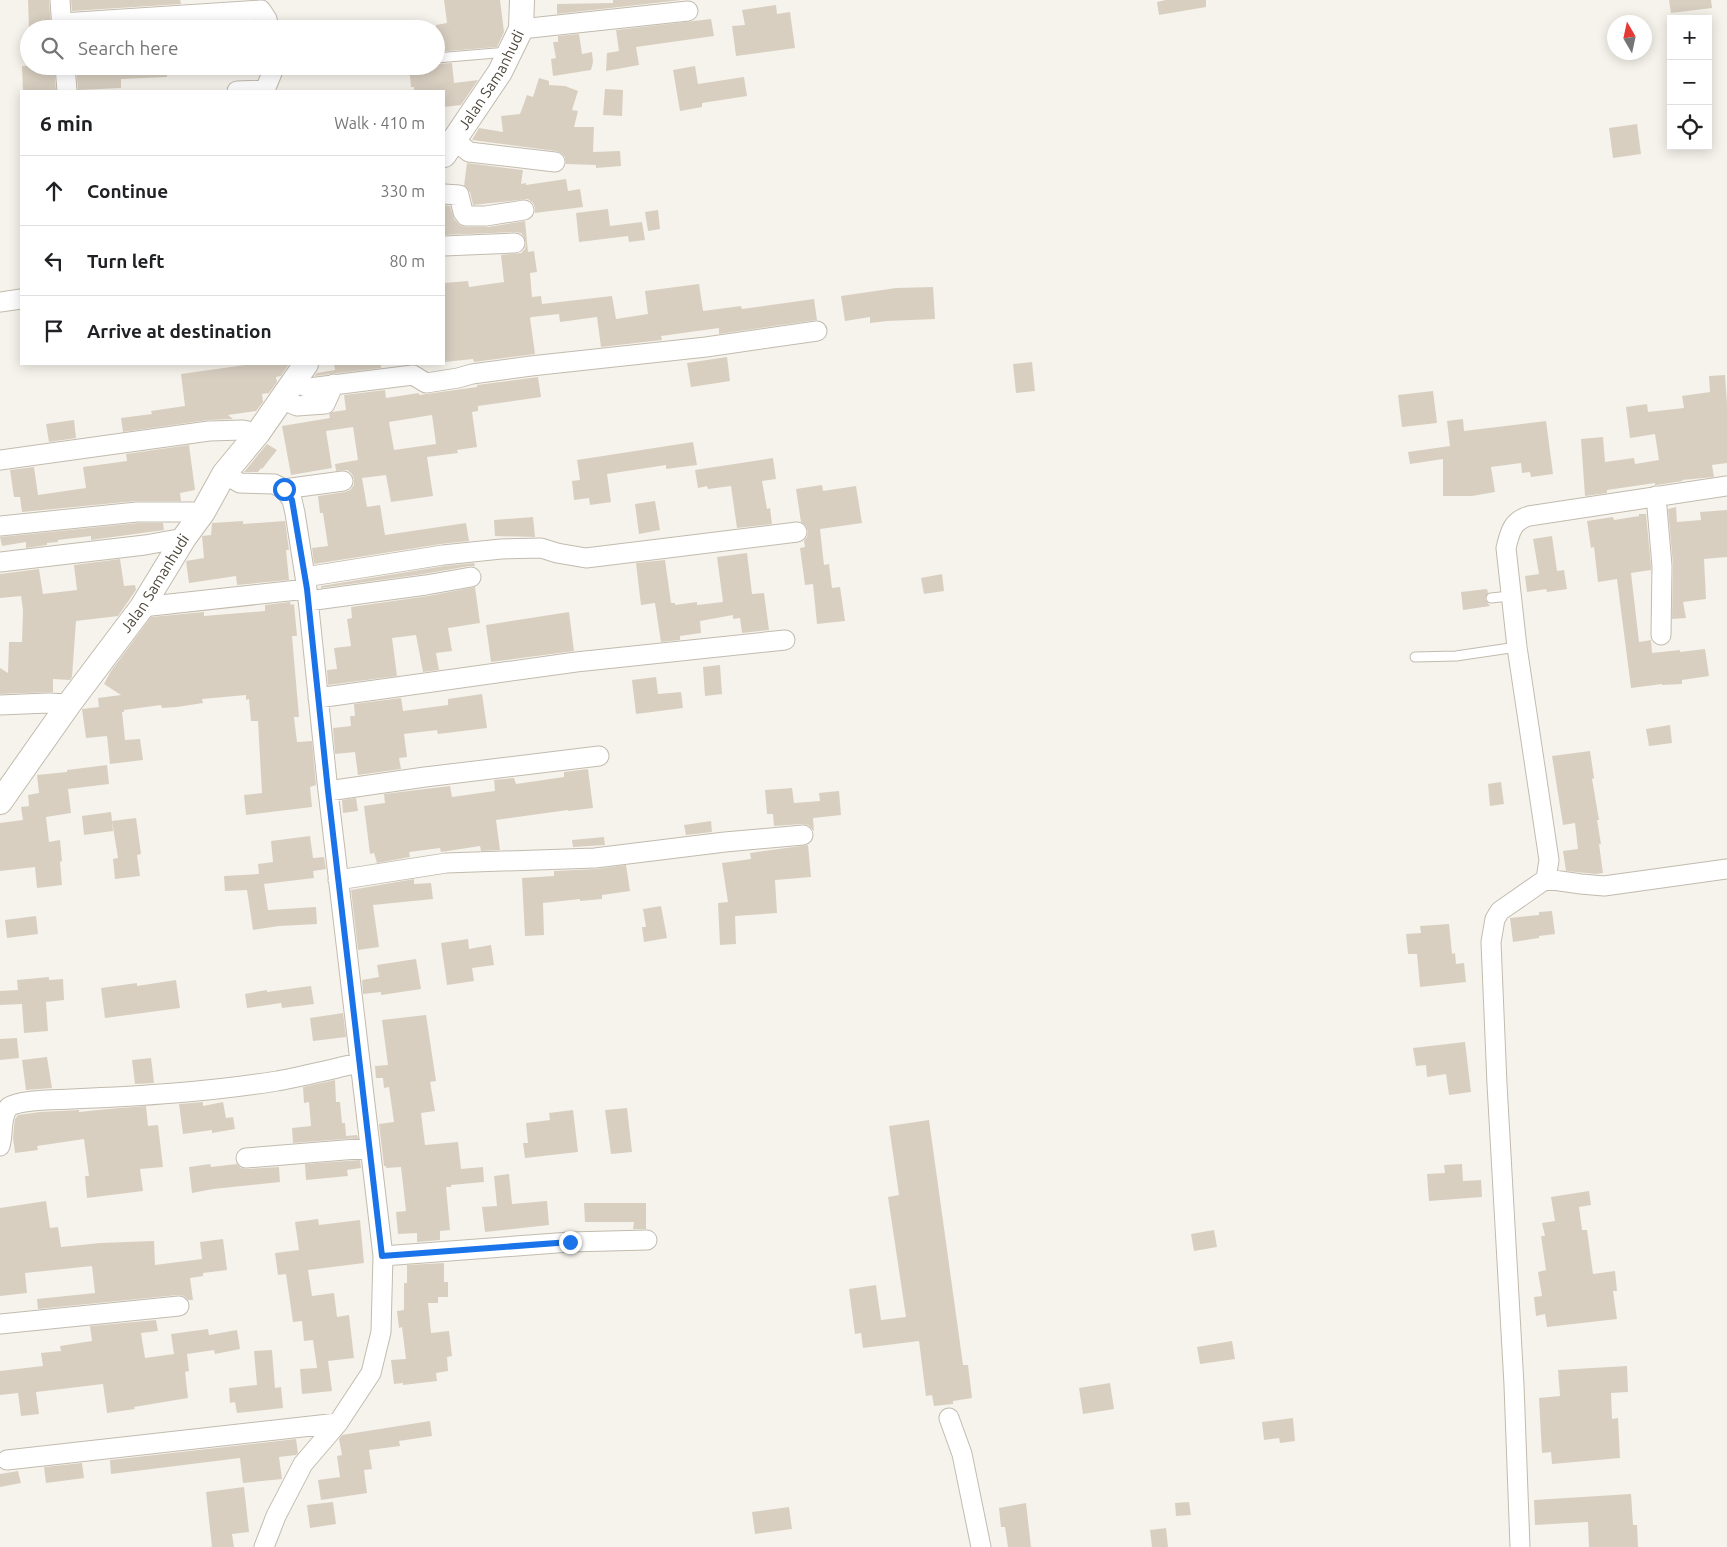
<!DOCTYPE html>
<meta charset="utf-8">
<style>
body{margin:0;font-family:Ubuntu,sans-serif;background:#f2f2f2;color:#202124}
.controls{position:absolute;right:15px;top:15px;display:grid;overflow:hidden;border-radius:0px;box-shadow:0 2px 12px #0003}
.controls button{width:45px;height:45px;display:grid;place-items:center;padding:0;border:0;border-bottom:1px solid #e0e0e0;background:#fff;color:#202124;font:25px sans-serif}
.compass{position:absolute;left:1607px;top:15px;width:45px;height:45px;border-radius:50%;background:#fff;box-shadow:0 2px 12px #0003;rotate:351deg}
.stop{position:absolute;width:15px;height:15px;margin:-11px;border:4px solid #1a73e8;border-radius:50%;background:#fff}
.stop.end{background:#1a73e8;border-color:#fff;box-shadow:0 1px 5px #0008}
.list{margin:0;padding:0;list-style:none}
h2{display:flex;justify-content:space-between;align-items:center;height:65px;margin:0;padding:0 20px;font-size:21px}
h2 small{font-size:16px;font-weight:400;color:#757577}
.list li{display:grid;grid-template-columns:32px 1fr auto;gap:15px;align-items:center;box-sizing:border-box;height:70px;padding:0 20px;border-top:1px solid #e0e0e0}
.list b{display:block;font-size:19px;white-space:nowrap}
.list em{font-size:16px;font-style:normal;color:#757577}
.icon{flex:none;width:28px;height:28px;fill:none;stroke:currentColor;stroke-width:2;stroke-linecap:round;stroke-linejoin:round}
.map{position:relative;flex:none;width:1727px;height:1547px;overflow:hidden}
.search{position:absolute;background:#fff;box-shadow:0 2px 12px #0003;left:20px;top:20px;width:425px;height:55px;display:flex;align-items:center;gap:12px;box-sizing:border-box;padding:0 18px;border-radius:28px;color:#757577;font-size:19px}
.panel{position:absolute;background:#fff;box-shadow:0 2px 12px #0003;left:20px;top:90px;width:425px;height:275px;border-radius:0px}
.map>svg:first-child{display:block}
</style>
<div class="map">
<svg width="1727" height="1547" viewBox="0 0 1727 1547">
<rect width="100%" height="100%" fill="#f6f3ec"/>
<path fill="#d8cfc1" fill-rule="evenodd" d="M28 0H49L51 29H29Z
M71 0H180L181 4 72 11Z
M444 0H500L504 32 497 47 436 52V25L447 23Z
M613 0H682L557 14V4L613 3Z
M1166 0H1206V7L1159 15 1157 2Z
M1669 0H1711L1712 8 1671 13Z
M776 5 777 14 790 12 795 48 736 56 732 26 745 25 742 10Z
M711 19 714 36 636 47 639 65 606 71 607 53 619 51 616 30Z
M579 34 582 54 592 52 593 62 591 70 553 76 551 59 556 58 553 42H558V36Z
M452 63 454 83 478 80 461 105 444 107V91H414V87H411L409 66H436V64Z
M22 66H54L56 91H23Z
M76 66H167V77L121 79V88L78 90Z
M695 66 698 84 744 77 747 96 702 103V107L680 111 673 70Z
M539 78 549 81V85L565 86 578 91 572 110 578 111 574 127H594L593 152 620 151 621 166 596 168V165L566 164 565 157 561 153 556 151 472 140 479 128 503 132 501 116 520 114 527 95 533 97Z
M605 89 623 90 622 116 603 115Z
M1637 124 1641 154 1613 158 1609 128Z
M467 163 523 170 521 184 526 183V185L566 179 568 191 580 189 583 207 535 213V208L533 203 528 199 473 205 470 192 464 186Z
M444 205 450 206 454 219 461 226 466 227H488L525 221 528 252 534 251 537 272 530 273 532 297 541 296 542 304 612 296 616 319 648 314 645 291 699 284 703 311 741 306 742 309 814 299 817 320 719 334V328L661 336 662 340 601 347 597 317 560 322 559 314 532 317 530 318 535 354 474 362 473 359 444 362V283L468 281 469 287 504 282 501 255 521 253 525 249 526 243 524 237 521 233 515 232 444 235Z
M608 209 610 226 642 222 645 240 629 242 628 236 579 242 576 213Z
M658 210 660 229 648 231 645 212Z
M933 287 935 319 887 321 870 323V317L845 321 841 296 896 288Z
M727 357 730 381 691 387 687 363Z
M1032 362 1035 391 1016 393 1013 364Z
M245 364H289L281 376 276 377 277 382 269 393 262 394 263 402 256 411 228 415 233 419 208 420 123 432 121 418 152 414 151 411 185 406 181 374 245 365Z
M334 364H381V368L314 376 317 373 335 370Z
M1725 375 1727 403V463L1712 465 1714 477 1682 480 1683 481 1657 485H1655V483L1607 490V493L1585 496 1581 439 1603 437 1605 462 1634 458 1635 464 1659 460 1655 434 1630 438 1626 407 1647 404 1648 412 1684 408 1682 396 1710 392 1709 376Z
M538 377 541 397 478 406V411L472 412 477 447 457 450 458 453 427 457 433 496 391 502 386 475 362 478 367 507 380 505 385 535 466 523 469 541 441 544 314 564 312 548 328 546 323 513H320L318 496 345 492 350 490 354 485V479L352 474 347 470 336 471 335 464 358 460 353 427 326 431 332 468 291 475 282 426 330 418 329 414 332 412 346 410 344 395 385 390 386 398 419 393V395L477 387V385ZM432 415 436 444 394 450 389 422Z
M1433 391 1437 423 1402 427 1398 395Z
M1463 419 1464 431 1546 421 1553 474 1531 477 1530 472 1522 473 1521 463 1491 467 1495 492 1472 496H1443V459L1410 464 1408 452 1450 446 1447 421Z
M74 420 76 438 49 442 46 424Z
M693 442 697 465 666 469V465L607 474 611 502 590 505 589 498 574 500 572 481 580 480 577 460Z
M267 444 277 450 262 469 261 468 258 472H244Z
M189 445 195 490 180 493 181 501H136L22 512 20 497H14L10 470 34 467 38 495 86 488 83 467 127 461 126 454Z
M773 458 776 479 762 481 767 509 770 508 772 524 737 528 731 486 708 489 707 486 698 488 695 470Z
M822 485 823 491 856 486 862 523 820 529 824 565 829 564 832 588 840 587 845 621 817 624 813 584 805 585 800 548 805 547 804 541 807 537 808 531 806 526 801 522 796 489Z
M655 501 660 530 639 534 635 504Z
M1676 507 1677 522 1701 520 1700 512 1727 510V557L1704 559 1706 599 1683 602 1686 618 1672 619 1673 565 1668 509Z
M1639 514H1646L1651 566V570L1631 573 1639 642 1651 640 1652 653 1680 650V652L1705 649 1709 676 1682 680V684L1662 685V684L1631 688 1617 579 1598 582 1594 547 1591 548 1587 521 1613 517 1614 520 1639 516Z
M533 517 535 537 495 536 494 520Z
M243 521V524L285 521 289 550H286L289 580 237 585 236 576 189 583 186 561 204 558 202 536 211 535 212 523Z
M138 523H163L164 530 91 540V536L58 540V542L47 543V545L26 548V542L2 546 0 537Z
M1552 536 1557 571 1564 570 1567 589 1547 592 1546 589 1527 592 1525 576 1539 574 1533 539Z
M747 553 752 594 764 593 769 630 742 633 740 618 733 619V615L700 621 701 633 680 636V640L661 642 655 603 641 605 636 563 665 560 671 603H675V605L697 602V605L723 602 717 557Z
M120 559 124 586 135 585 136 590 118 616 76 621 72 677 70 680 53 679V692L0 694V668L8 673 9 642H22L23 610 21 596 0 598V574L39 569 43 594 77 590 74 565Z
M474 563 475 566H469L424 574 321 588V586L444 566Z
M942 574 944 591 924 594 921 578Z
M475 587 480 623 448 628 452 651 436 653 439 670 423 672 416 635 392 638 397 676 328 685 327 670 337 669 334 648 351 646 347 619 352 618 351 607 428 596Z
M1487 589 1488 593 1485 599 1490 606 1463 610 1461 592Z
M290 602 291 605 294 604 297 636H292L299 717H294L297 742 312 741 316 785 310 787 312 807 246 815 244 795 262 793 258 721H251L249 699 246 700V695L202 699 203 703 177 707 162 708 161 705 124 710V712H122L125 740 140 739 143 760 110 764 107 736 86 738 82 709 99 707 98 698 121 695 104 684 111 671 151 617 204 612V616L265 611V605Z
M569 612 574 651 491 662 486 625Z
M720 665 722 694 705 696 703 667Z
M656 677 658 694 681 692 683 708 636 714 632 680Z
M482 694 487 728 438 734 437 730 404 734 407 757 399 758 401 769 358 775 355 752 335 754 333 728 351 726 350 716H355L354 704 401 698 403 711 448 705V699Z
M1670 725 1672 743 1649 746 1646 729Z
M1590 751 1594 778 1592 779 1599 820H1597L1601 844H1599L1603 873 1596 874 1566 871 1563 851 1578 849 1575 823 1563 825 1552 756Z
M107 765 109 784 68 789 71 813 46 817 49 842 60 840 62 861 60 862 62 885 37 888 35 867 0 871V823L23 820 21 807 29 806 28 795 39 793 37 775 67 772V770Z
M588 769 593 808 568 811V810L496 820 500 850 481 851 480 846 441 852 440 848 409 852 410 857 377 863 374 853 370 854 364 806 385 803 384 794 450 786 452 797 495 791 494 780 514 778 516 784 564 777V772Z
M1501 782 1504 804 1490 806 1488 784Z
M792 788 794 803 820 801 819 793 839 791 841 815 813 818 814 831 808 825 802 824 774 826 773 814H767L765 790Z
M356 798 358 811 343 813 342 800Z
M111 812 113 831 84 835 82 816Z
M136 818 141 854 137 855 140 876 115 879 113 859 118 858 112 821Z
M711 821 712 832 686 835 684 825Z
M310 836 313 858 324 857 326 869 313 871 314 878 264 884 268 910 316 907 317 924 279 926 253 930 247 890 225 891 224 876 259 874 258 864 273 862 271 841Z
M604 837 605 845 573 847 572 840Z
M808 845 811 877 775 880 777 913 735 916 736 944 720 945 718 903 728 902 722 863 751 859 750 853Z
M626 865 630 891 602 895V899L580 901V899L543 903 544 935 525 936 522 878 554 876V871L596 869Z
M414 879V884L431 883 433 899 373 905 379 947 358 950 351 890Z
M661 906 667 938 644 942 642 927H646L643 909Z
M1552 911 1555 934 1539 936V938L1513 942 1510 918 1539 915V912Z
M36 916 38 934 7 938 5 920Z
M1449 924 1452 954 1455 953 1456 964 1464 963 1466 982 1420 987 1417 954H1408L1406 934 1421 933 1420 926Z
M468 939 469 949 491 945 494 965 472 968 474 981 447 985 441 943Z
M416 959 421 989 381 995V992L363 994 362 980 379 977 377 965Z
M49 977V980L63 979 64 1000 46 1002 48 1031 24 1033 22 1004 0 1005V991L18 990 17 980Z
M176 980 180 1008 105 1018 101 988 137 983V986Z
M311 986 314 1004 282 1008 281 1003 247 1008 245 994 267 990V992Z
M343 1013 346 1037 313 1041 310 1018Z
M426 1015 436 1081 430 1082 435 1111 421 1113 425 1145 458 1142 461 1169 483 1167 484 1182 451 1185V1187H446L450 1230 440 1231V1240L417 1242V1233L398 1234 396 1212 406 1211 401 1167 386 1168V1166H384L379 1124 394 1122 389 1087 384 1088 383 1078H376L375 1066 388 1065 382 1020Z
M17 1038 19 1058 0 1060V1039Z
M1465 1042 1471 1092 1449 1095 1446 1074 1427 1077 1426 1065 1416 1066 1413 1048Z
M47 1057 52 1088 26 1090 22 1060Z
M151 1058 154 1083 135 1084 132 1060Z
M335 1080 336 1102H340L342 1123H345L346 1136 357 1135 358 1138 293 1143 292 1128 311 1126 309 1102 304 1103 303 1087Z
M203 1102V1106L223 1102 226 1118 233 1117 235 1129 212 1133V1130L183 1134 179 1104Z
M146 1106 148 1126 158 1125 163 1167 140 1169 143 1191 87 1198 85 1176H89L84 1139 37 1146 38 1150 15 1153 13 1138 14 1126 15 1119 18 1115 40 1112 79 1110V1112L108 1109Z
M627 1108 632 1152 611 1154 605 1110Z
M573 1110 578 1152 525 1158 523 1143H528L526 1123 550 1120 549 1113Z
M929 1120 963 1365H968L972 1398 953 1401V1404L934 1406 932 1395 926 1396 919 1341 863 1348 861 1333 855 1334 849 1289 876 1285 881 1320 906 1317 888 1197 899 1195 889 1126Z
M360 1160 361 1168 347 1170 348 1176 306 1180 305 1164Z
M210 1164 211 1167 237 1164 241 1168 247 1169 279 1167 280 1182 213 1189 192 1193 189 1167Z
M1462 1164 1463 1181 1481 1180 1482 1197 1429 1201 1427 1174 1445 1173 1444 1165Z
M509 1174 512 1204 547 1201 549 1225 485 1232 482 1207 497 1206 494 1176Z
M1589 1191 1591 1205 1579 1207 1582 1230H1587L1593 1274 1615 1271 1617 1291H1613L1617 1319 1547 1327 1545 1314 1536 1316 1534 1297 1542 1296 1538 1272 1546 1270 1541 1236H1545L1542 1223 1555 1221 1551 1197Z
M46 1201 50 1228 58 1227 61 1247 100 1243 154 1241 155 1265 202 1259 200 1242 223 1239 227 1270 203 1273V1276L190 1278 193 1300H188L184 1296 178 1295 38 1309 37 1299 95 1293 92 1266 25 1273 27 1293 0 1296V1208Z
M584 1203H646V1229H633L634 1222H585Z
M318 1219 319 1225 360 1220 364 1263 308 1270 312 1296 334 1293 337 1317 349 1315 354 1358 328 1361 332 1391 302 1394 300 1369 317 1368 313 1340 304 1341 302 1321 293 1322 286 1274 278 1275 275 1253 299 1250 295 1222Z
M1214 1230 1217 1247 1194 1251 1191 1234Z
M444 1263V1282H448V1297H438V1303H428L431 1333 449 1331 452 1356 447 1357 448 1371 436 1373 437 1381 403 1385V1383L394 1384 391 1360 406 1359 402 1327 399 1328 397 1311 404 1310V1283H407V1265Z
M156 1320 158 1331 141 1333 145 1358 174 1354 171 1334 208 1329 209 1335 237 1330 240 1349 215 1354 214 1350 187 1354 189 1371 185 1372 188 1398 134 1407 135 1409 107 1413 103 1384 36 1392 39 1414 21 1416 18 1393 0 1395V1371L43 1366 41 1353 61 1351 60 1346 92 1341 90 1326Z
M1232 1341 1235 1359 1200 1364 1197 1347Z
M272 1350 275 1388 281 1387 283 1408 237 1413 235 1402 230 1403 229 1388 257 1385 254 1351Z
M1627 1366 1628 1392 1611 1393 1612 1419 1618 1418 1620 1458 1552 1464 1551 1452 1542 1453 1539 1398 1560 1396 1558 1370Z
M1110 1383 1114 1409 1083 1414 1079 1388Z
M1293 1418 1295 1441 1280 1443 1279 1438 1264 1440 1262 1422Z
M430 1421 432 1436 399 1441 400 1446 369 1450 372 1469 364 1470 367 1493 321 1500 318 1480 340 1477 337 1456 342 1455 339 1439 342 1435Z
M296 1439 298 1453 296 1455 279 1457 282 1479 243 1483 240 1458 111 1474 110 1460Z
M82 1463 84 1478 46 1483 44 1467Z
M18 1471 21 1483 0 1487V1474Z
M244 1487 249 1532 232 1534 234 1547H212L206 1492Z
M1631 1494 1633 1525H1637L1638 1547H1589L1588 1522 1535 1525 1534 1500Z
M333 1502 336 1524 310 1528 307 1505Z
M1189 1502 1191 1515 1176 1516 1175 1503Z
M1026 1503 1031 1547H1008L1005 1527H1001L999 1508Z
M789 1507 792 1529 755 1534 752 1512Z
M1166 1528 1168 1547H1152L1150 1530Z"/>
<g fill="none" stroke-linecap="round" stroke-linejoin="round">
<defs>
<path id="service" d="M436 58 508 52
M358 67 366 66
M1491 598 1510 596
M1415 657 1456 656 1517 647"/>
<path id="minor" d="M60 0 62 29
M62 23 261 10 267 19 269 29
M521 29 688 11
M65 66 67 91
M237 91 265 90 272 73 271 66
M444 141 454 140 469 152 555 162
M444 194 459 195 463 212 466 216H486L524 210
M444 246 515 243
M0 302 21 299
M294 382 309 388 413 375 426 383 458 378 472 374 531 366 706 347 817 331
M281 399 297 406 325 404 334 384
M0 460 209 431 243 430 258 433
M224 474 240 483 274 484 284 489 292 500 295 513 307 589 328 791 383 1256 381 1332 371 1373 338 1423 303 1464 276 1516 264 1547
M284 489 343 481
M1656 496 1662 566 1661 635
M0 526 137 512H203
M0 562 145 545 184 538
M305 577 443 555 501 549 541 548 557 553 586 558 797 532
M308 601 426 585 471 577
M142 607 307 589
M318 698 576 662 785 640
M0 705 48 703 69 704
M328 791 425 777 599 756
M1546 879 1581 884 1604 886 1727 869
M338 880 446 863 595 858 725 842 803 835
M0 1146C4 1133 0 1116 9 1107 20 1099 58 1100 72 1099 141 1096 209 1092 277 1081 304 1076 332 1069 359 1063
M246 1158 369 1148
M383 1256 570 1242 647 1240
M0 1324 179 1306
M949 1418 962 1454 981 1547
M7 1460 338 1423
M1520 1547 1514 1385 1497 1084 1491 942 1495 919 1500 911 1546 879 1549 860 1517 647 1506 548C1510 532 1512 521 1529 516L1727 486"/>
<g id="tertiary">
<path id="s1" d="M444 155 500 72 521 29 522 0"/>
<path id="s2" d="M0 802 69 704 142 607 184 538 203 512 224 474 258 433 306 364"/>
</g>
</defs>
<use href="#service" stroke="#c2bbae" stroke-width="11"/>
<use href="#minor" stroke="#c2bbae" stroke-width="21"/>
<use href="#tertiary" stroke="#c2bbae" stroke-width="26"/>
<use href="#service" stroke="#fff" stroke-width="9"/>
<use href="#minor" stroke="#fff" stroke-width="19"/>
<use href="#tertiary" stroke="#fff" stroke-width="24"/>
</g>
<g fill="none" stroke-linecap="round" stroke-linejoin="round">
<path stroke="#1a73e8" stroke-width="6" d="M284 489 292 500 307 589 328 791 382 1256 570 1242"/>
</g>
<g text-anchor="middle" stroke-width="4" stroke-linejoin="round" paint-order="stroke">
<g font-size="15" fill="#4b4439" stroke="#fff">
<text dy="5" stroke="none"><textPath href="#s1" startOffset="89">Jalan Samanhudi</textPath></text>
<text dy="5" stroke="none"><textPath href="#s2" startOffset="268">Jalan Samanhudi</textPath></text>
</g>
</g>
</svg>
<div class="controls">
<button>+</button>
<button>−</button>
<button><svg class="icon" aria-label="locate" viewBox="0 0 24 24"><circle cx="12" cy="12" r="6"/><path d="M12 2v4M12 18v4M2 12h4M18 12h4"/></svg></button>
</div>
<svg class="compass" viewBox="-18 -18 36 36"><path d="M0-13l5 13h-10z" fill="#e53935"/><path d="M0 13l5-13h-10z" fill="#757577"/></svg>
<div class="stop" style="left:284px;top:489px"></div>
<div class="stop end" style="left:570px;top:1242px"></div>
<div class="search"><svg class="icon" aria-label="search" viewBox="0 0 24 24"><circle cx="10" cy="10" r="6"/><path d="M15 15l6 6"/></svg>Search here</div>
<section class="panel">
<h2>6 min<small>Walk · 410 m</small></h2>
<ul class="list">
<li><svg class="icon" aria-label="ahead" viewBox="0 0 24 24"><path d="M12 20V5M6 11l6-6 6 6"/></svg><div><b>Continue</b></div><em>330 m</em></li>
<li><svg class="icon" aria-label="left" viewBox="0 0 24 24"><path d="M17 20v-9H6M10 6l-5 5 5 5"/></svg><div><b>Turn left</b></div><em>80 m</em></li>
<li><svg class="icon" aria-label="arrive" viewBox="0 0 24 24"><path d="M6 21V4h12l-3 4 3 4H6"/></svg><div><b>Arrive at destination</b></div></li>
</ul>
</section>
</div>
